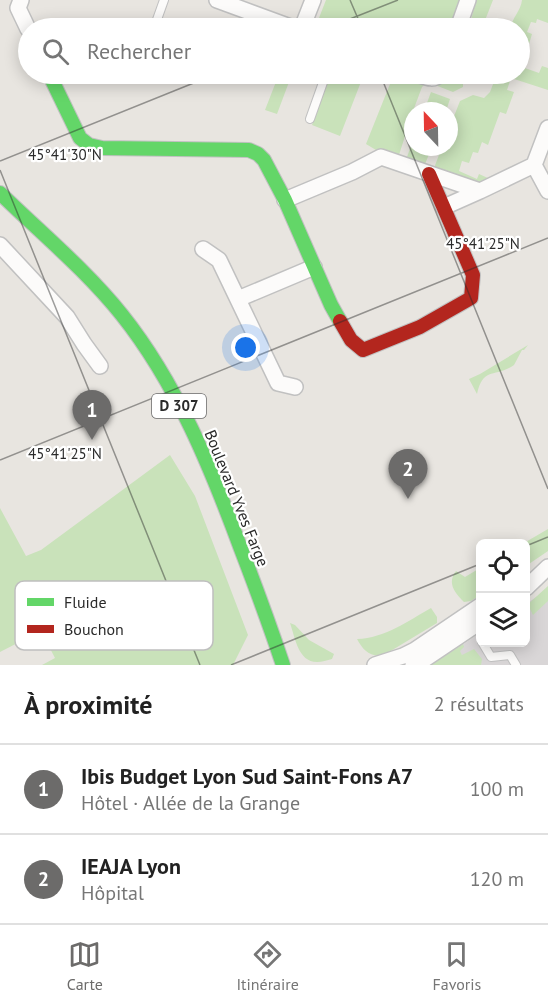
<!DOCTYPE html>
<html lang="fr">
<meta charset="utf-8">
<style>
body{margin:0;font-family:"PT Sans",sans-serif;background:#f2f2f2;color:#222}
.controls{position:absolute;right:18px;bottom:18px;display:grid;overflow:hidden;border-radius:9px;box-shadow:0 3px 15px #0003}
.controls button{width:54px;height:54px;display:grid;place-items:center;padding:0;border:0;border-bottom:2px solid #e0e0e0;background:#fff;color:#222;font:30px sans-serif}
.compass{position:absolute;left:404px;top:102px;width:54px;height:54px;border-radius:50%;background:#fff;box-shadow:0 3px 15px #0003;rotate:338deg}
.you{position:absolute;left:246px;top:348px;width:21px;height:21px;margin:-15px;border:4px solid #fff;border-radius:50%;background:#1a73e8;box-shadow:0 0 0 9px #1a73e833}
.badge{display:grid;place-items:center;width:39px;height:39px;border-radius:50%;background:#6c6b6a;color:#fff;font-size:20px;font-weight:700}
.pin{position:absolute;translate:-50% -50px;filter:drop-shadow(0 2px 3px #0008)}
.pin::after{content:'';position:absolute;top:32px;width:21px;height:18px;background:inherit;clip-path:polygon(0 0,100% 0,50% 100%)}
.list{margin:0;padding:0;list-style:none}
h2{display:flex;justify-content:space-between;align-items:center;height:78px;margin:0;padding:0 24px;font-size:26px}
h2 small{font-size:20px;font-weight:400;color:#767676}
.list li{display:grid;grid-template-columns:39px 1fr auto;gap:18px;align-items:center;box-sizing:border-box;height:90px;padding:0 24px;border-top:2px solid #e0e0e0}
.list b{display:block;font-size:22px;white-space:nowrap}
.list p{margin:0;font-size:20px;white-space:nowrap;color:#767676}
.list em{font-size:20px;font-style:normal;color:#767676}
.icon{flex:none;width:33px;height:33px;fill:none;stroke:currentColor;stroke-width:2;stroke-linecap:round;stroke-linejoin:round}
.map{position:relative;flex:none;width:548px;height:665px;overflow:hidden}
.search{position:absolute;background:#fff;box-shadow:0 3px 15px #0003;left:18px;right:18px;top:18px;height:66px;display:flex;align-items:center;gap:15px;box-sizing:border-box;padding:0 21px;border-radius:33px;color:#767676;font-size:22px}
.sheet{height:258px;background:#fff}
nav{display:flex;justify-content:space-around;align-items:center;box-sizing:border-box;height:84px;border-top:2px solid #e0e0e0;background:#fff;font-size:16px;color:#767676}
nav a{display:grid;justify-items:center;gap:3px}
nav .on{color:#6c6b6a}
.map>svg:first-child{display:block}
</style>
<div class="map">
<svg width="548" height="665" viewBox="0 0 548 665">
<rect width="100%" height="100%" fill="#e8e5e0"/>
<path fill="#d9d6d7" d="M548 589V665H463L466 663 458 648 480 633V642H526V604Z"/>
<path fill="#c9e2ba" d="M326 0H460L449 28H332L317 23Z
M476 0H493L482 28H469Z
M522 0H548V23L537 19 536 23 531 22 527 32 532 34 522 67 539 73 542 66 548 68V90L511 78 507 90 514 92 506 114 500 112 488 145 482 142 478 153 473 152 469 163 462 161 459 171 477 179 479 174 490 179 482 182 476 183 434 168 442 147H449V129L460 101 473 95 484 98 490 92 497 74H520V28H511C511 19 521 11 522 0Z
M279 74H292L277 114 265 110Z
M331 74H364L340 136 312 125Z
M394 74H404L427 82 422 87 413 111 399 155 388 152 381 153 366 144Z
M448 74H458L463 82V87L453 92 435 85 444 81Z
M431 92 450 99 446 111H424Z
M413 140V147H432L425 164 407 157Z
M528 345 524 350H522L514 365 511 367C493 377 483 368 477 394L469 379 480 374Z
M170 455 195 496 248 635 233 665H42L55 658 41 631 0 652V508L26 556 41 550Z
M548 529V551L526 566V544L524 543Z
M480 568V595L471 601 464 602C454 592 447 583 456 571L465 577Z
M548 586V601L533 615 530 609 526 611V606Z
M431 608 437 617V623L384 655C370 658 363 650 357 639 385 638 408 621 431 608Z
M290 623 295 625 309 640 334 654 332 659C327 660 322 662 317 662 298 662 295 637 290 623Z
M463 644 464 647 460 651 462 655 474 649 482 659 481 665H431Z"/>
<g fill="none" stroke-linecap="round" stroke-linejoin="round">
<defs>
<path id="lane" d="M154 28 164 0
M259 28 263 17
M240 76 241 74
M310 119 326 74
M482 642 491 657 510 655 516 665"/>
<path id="street" d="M21 0 18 8 28 29
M217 0 293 28
M302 28 313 0
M458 28 468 0
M417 74C426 77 433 81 441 74
M534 165 548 191
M285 200 352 172 381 157 480 191 534 165 548 128
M444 207 480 191
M0 245 67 317 84 344 100 366
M203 249 219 260 278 383 295 387
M238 299 314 267
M526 588 548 567
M375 665 403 656 415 650 480 606
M413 665 419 663 480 622"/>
<path id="fast" d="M49 74 80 138 89 145 102 148 249 150 258 154 264 160 285 200 331 305 340 321
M0 193C41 233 86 270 122 315 177 384 211 468 241 549 256 588 270 626 283 665"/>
<path id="jam" d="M340 321 351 340 363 350 420 327 471 298 473 275 429 174"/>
</defs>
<use href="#lane" stroke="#c1c1c1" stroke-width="10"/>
<use href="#street" stroke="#c1c1c1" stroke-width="18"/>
<use href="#fast" stroke="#c1c1c1" stroke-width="16"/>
<use href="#jam" stroke="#c1c1c1" stroke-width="16"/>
<use href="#lane" stroke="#fcfbfa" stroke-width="8"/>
<use href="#street" stroke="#fcfbfa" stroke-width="15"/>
<use href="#fast" stroke="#63d668" stroke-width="14"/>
<use href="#jam" stroke="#b3261e" stroke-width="14"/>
</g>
<path fill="none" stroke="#2a2a2a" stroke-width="1.5" stroke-opacity="0.45" d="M350 0 362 28M327 28 398 0M380 74 548 489M0 161 216 74M0 170 200 665M0 460 548 238M526 546 548 537M231 665 480 564"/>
<g text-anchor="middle" stroke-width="4.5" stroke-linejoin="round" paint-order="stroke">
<rect fill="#fff" stroke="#6a6a6a" stroke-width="1.5" x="152" y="394" width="54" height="24" rx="4.5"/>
<g font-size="15" font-weight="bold" fill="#2a2a2a">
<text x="179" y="411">D 307</text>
</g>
<g font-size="16" fill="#2a2a2a" stroke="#fff">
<text transform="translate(237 498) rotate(68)" y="6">Boulevard Yves Farge</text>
</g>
</g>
<rect x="15" y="581" width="198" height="69" rx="9" fill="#fff" stroke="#bfbfbf" stroke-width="1.5"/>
<rect x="27" y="598" width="27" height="8" fill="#63d668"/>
<rect x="27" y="625" width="27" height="8" fill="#b3261e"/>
<g font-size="16" fill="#2a2a2a">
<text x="64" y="608">Fluide</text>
<text x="64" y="635">Bouchon</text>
</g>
<g font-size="15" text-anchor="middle" fill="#2a2a2a" stroke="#fff" stroke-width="4.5" stroke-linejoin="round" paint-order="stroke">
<text x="65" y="160">45°41'30"N</text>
<text x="483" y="249">45°41'25"N</text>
<text x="65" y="459">45°41'25"N</text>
</g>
</svg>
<div class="controls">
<button><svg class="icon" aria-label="locate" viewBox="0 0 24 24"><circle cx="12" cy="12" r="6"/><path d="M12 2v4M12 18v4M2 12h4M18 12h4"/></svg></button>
<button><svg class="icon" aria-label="layers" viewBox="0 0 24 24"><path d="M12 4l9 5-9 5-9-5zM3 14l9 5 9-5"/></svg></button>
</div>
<svg class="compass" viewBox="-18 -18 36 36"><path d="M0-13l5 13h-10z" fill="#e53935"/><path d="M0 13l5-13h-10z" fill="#767676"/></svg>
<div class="you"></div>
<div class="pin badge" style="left:92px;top:440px">1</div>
<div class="pin badge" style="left:408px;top:499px">2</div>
<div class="search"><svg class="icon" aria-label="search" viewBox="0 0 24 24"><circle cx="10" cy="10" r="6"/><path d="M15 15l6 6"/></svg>Rechercher</div>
</div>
<section class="sheet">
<h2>À proximité<small>2 résultats</small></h2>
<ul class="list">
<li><span class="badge">1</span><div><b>Ibis Budget Lyon Sud Saint-Fons A7</b><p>Hôtel · Allée de la Grange</p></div><em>100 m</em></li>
<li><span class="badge">2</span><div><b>IEAJA Lyon</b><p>Hôpital</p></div><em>120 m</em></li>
</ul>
</section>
<nav>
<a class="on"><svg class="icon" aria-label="map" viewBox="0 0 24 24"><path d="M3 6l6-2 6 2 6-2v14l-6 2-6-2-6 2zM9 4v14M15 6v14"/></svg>Carte</a>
<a><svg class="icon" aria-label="directions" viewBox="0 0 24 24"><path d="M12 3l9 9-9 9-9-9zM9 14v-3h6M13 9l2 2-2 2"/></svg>Itinéraire</a>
<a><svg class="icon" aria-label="saved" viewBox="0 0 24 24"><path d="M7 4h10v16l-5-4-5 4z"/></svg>Favoris</a>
</nav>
